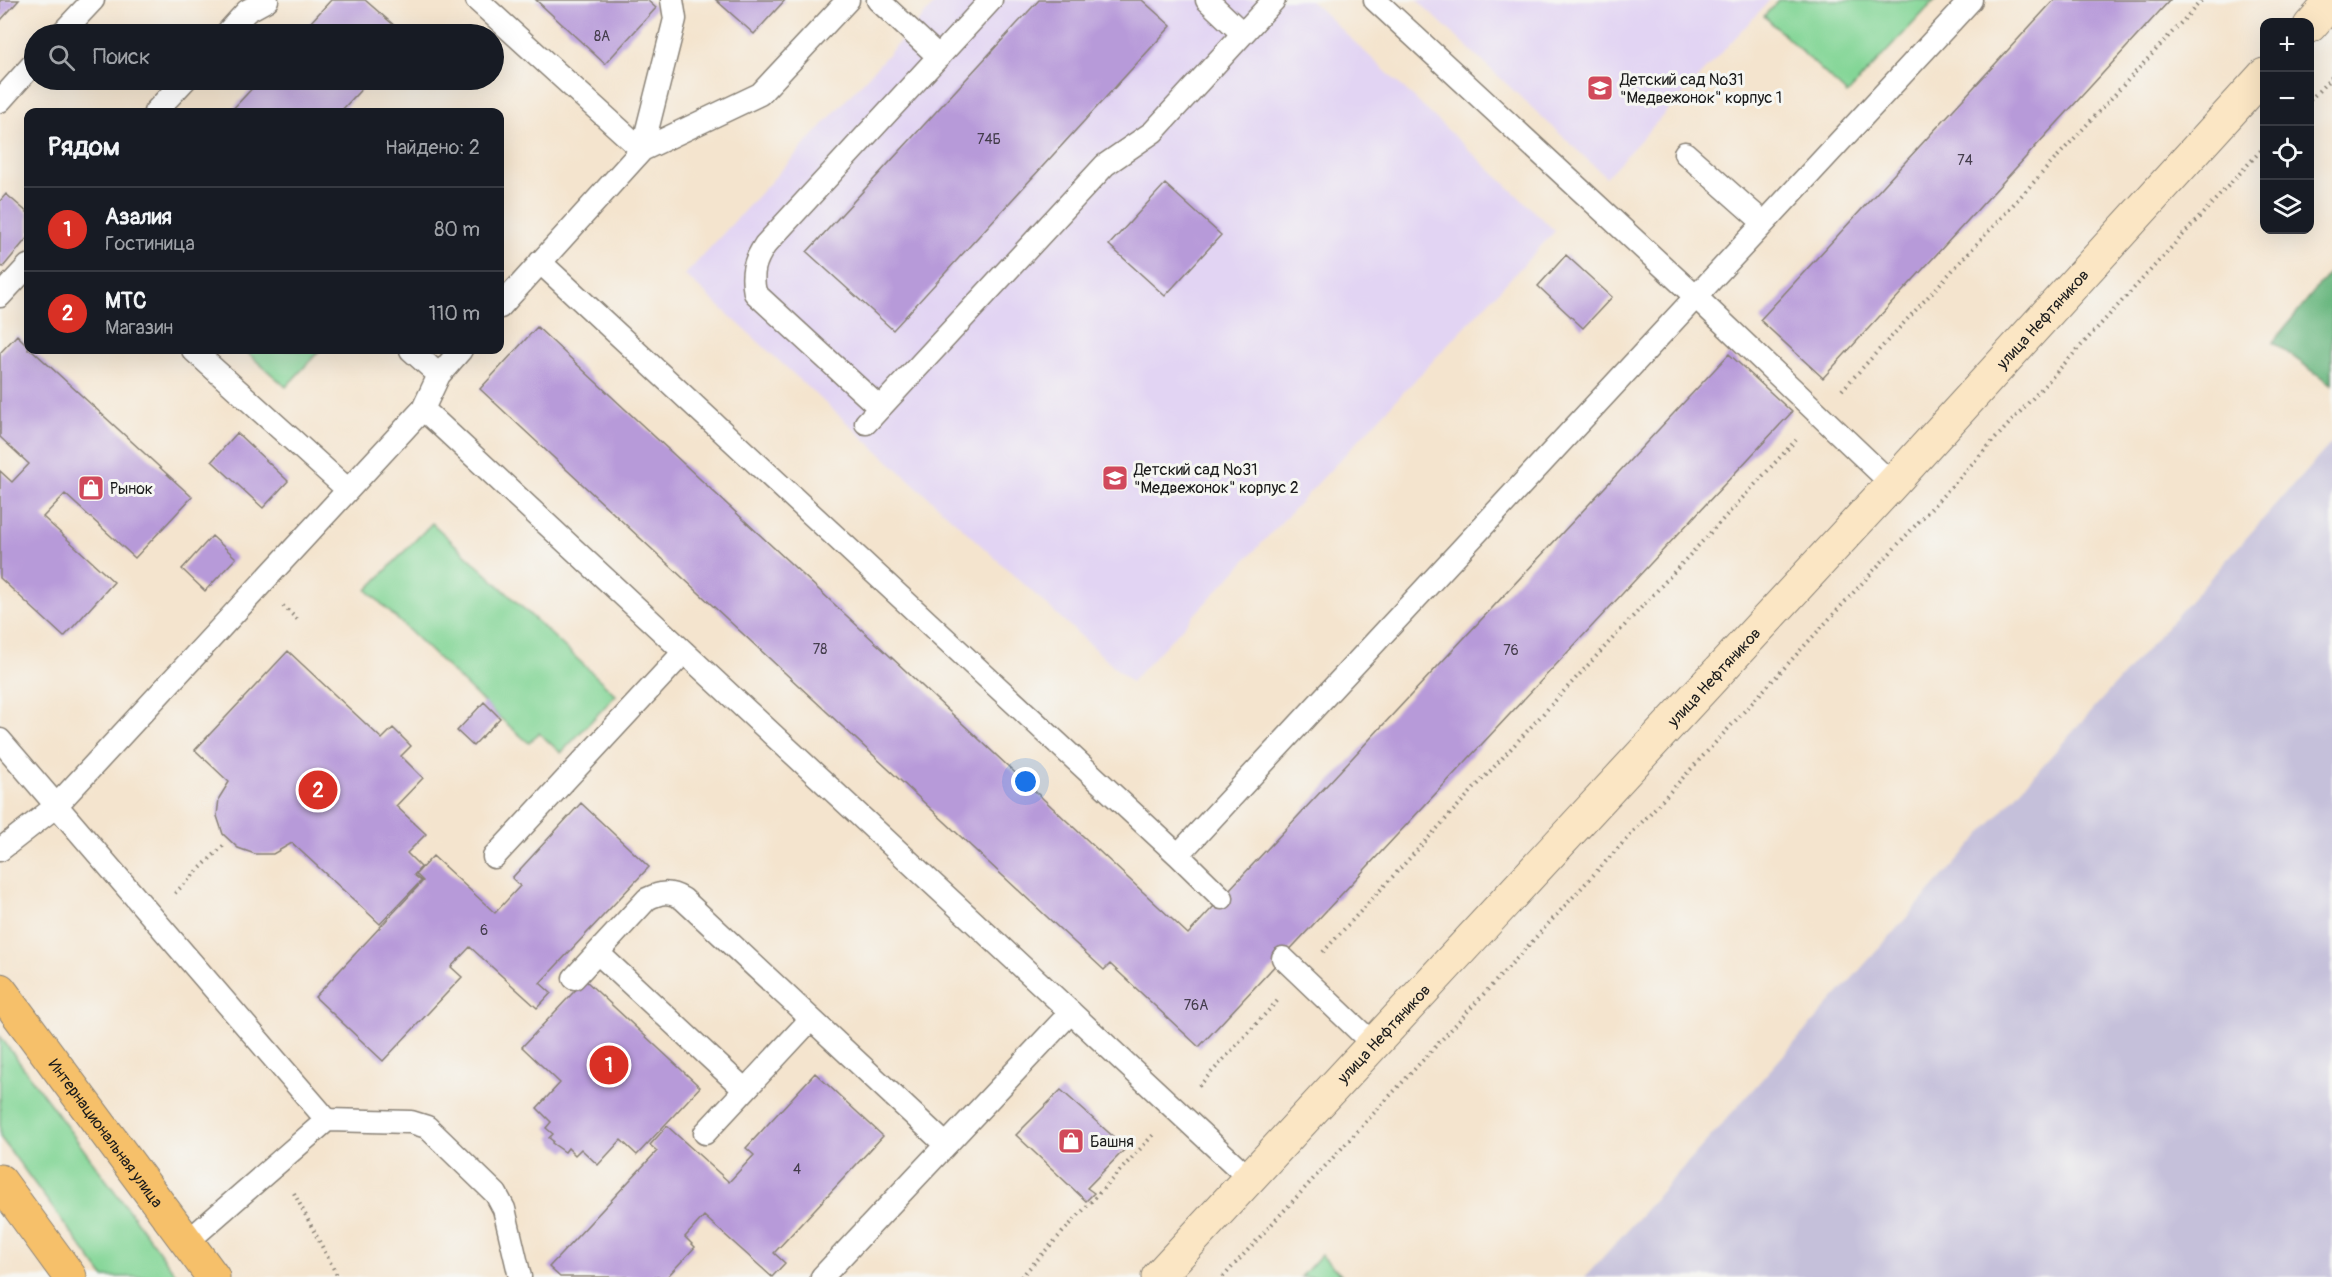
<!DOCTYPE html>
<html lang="ru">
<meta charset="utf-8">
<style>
body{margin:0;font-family:Pangolin,sans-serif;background:#20242c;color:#f1f3f6}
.controls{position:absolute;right:18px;top:18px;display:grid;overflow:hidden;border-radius:12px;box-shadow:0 6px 24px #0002}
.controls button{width:54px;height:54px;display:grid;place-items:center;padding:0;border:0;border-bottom:2px solid #363941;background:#171b24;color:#f1f3f6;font:30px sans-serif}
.you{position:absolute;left:1026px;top:782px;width:21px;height:21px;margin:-15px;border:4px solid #fff;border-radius:50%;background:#1a73e8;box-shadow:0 0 0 9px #1a73e833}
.badge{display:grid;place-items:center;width:39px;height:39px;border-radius:50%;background:#d93025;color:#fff;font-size:20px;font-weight:700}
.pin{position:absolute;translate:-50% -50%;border:3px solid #fff;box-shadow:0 2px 6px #0006}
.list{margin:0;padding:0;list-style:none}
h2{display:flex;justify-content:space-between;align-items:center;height:78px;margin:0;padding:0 24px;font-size:26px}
h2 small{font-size:20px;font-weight:400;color:#9ea1a6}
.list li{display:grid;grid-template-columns:39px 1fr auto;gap:18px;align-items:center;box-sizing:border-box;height:84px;padding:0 24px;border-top:2px solid #363941}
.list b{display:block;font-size:22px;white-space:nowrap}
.list p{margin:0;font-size:20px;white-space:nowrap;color:#9ea1a6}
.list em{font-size:20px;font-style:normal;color:#9ea1a6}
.icon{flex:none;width:33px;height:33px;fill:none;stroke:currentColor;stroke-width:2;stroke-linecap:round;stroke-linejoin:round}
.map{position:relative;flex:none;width:2332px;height:1277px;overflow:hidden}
.search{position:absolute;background:#171b24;box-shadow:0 6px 24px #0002;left:24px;top:24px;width:480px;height:66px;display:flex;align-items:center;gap:15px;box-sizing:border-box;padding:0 21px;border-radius:33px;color:#9ea1a6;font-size:22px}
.panel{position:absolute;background:#171b24;box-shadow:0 6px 24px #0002;left:24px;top:108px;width:480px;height:246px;border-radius:12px}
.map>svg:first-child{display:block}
</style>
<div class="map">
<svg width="2332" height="1277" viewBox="0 0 2332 1277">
<rect width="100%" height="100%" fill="#f6f6f2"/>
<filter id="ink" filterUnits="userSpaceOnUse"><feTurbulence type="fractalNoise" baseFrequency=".0167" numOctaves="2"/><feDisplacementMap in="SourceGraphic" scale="12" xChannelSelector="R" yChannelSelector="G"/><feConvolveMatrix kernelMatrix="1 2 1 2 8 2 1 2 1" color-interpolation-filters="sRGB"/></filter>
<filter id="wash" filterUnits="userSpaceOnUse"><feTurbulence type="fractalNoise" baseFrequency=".008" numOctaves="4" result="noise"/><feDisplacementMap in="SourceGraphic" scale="24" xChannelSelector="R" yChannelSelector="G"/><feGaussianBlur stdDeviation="1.35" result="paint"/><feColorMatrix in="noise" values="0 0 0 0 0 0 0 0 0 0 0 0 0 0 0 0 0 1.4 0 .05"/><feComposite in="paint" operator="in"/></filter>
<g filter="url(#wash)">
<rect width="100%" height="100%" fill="#f4e4ce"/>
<path fill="#e2d4f3" d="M938 0H1310L1555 231 1131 682 685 275Z
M1417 0H1770L1606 177Z"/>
<path fill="#c5c0da" d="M2332 442V1277H1585Z"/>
<path fill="#84d697" stroke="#50795a" stroke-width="1.5" d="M1779 0H1935L1847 94 1764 16Z
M244 350H320L286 387Z
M432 523 616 695 561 753 539 733 529 743 500 718 367 590Z
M0 1036 178 1277H104L0 1137Z
M1321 1255 1343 1277H1301Z"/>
<path fill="#6bb780" stroke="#446a4e" stroke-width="1.5" d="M2332 269V385L2273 342Z"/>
<g id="blocks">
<path fill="#b79ad9" d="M0 0H19L0 21Z
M331 0H365L404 34H300Z
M536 0H647L656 8 605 64Z
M716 0H785L754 34Z
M1039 0H1142L1171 26 893 330 807 252Z
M2054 0H2170L1823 378 1760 320Z
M260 80H370L340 112H230Z
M1165 184 1221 235 1165 296 1109 245Z
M6 194 28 213V237L3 267 0 265V201Z
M1566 255 1612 297 1583 328 1538 286Z
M537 327 1188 934 1729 354 1792 412 1199 1047 1110 964 1104 970 480 389Z
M17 335 28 346V350H32L192 497 135 558 65 494 43 517 114 582 64 637 0 578V471L12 482 29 464 0 437V353Z
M237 433 288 481 263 508 212 461Z
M212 536 236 558 205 591 182 569Z
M288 651 382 739 393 728 411 746 401 756 423 778 396 806 426 834 407 853 421 867 414 875 421 881 380 924 292 843 273 854H255L238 848 223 834 217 816 219 798 229 782 195 750Z
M484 702 500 718 473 746 457 731Z
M581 803 649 867 540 983 551 993 537 1008 470 947 451 967 462 977 383 1061 315 997 423 881 416 874 433 856 495 913 520 886 512 878Z
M585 980 700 1087 637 1155 621 1140 598 1165 581 1149 575 1155 568 1148 565 1152 552 1143 553 1141 549 1138 553 1134 546 1128 551 1122 537 1108 560 1083 522 1047Z
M815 1073 883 1136 774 1253 785 1263 772 1277 704 1216 685 1237 695 1247 667 1277H560L549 1267 657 1151 650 1145 667 1126 729 1182 754 1155 746 1148Z
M1061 1090 1126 1148 1087 1188 1094 1193 1086 1201 1016 1135Z"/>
</g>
</g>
<g filter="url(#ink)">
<use href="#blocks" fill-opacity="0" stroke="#888075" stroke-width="1.5"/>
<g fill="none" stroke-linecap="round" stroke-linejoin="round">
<defs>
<path id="lane" d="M477 0 642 150 675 19 672 0
M878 0 939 57
M1207 0 1243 34
M1375 0 1696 297 1892 484
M61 34 93 0
M226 34 247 11 267 0
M0 101 34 63
M155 112 185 80
M1685 153 1764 223
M540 262 1178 855 1971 0
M0 296 28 266
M500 307 642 150 760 94 848 0
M193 350 347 489
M411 350 439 375
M880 408 755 293C751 273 754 262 765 245L991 0
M423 409 439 375 461 350
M866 423 1105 165 1153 132 1274 0
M0 740 327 1120
M0 850 55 807 423 409 1250 1179
M1178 855 1222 898
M494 857 684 652
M598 953 745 1090
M1283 958 1373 1044
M574 978 647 899C661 892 669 891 683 899L946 1145
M705 1133 811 1019
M187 1242 327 1120 411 1122 427 1127 496 1194 504 1209 520 1277
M822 1277 1071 1012"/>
<g id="secondary">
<path d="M2310 26 2332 1"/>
<path id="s1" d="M1158 1277 1892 484 2264 75"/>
</g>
<g id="primary">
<path id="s2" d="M0 990 213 1277"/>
<path d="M0 1181 70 1277"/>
</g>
</defs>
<use href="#lane" stroke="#888075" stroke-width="25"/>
<use href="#secondary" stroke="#888075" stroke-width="35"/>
<use href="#primary" stroke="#888075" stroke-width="35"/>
<path stroke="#888075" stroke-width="4" stroke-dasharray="1.5 4.5" stroke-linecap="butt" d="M2310 100 2332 77
M1842 390 2202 0
M283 606 298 620
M175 893 225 844
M1323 952 1796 440
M1199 1086 1279 999
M294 1193 338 1277
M1021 1277 1155 1133
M1223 1277 2264 147"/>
<use href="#lane" stroke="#fff" stroke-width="22"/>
<use href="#secondary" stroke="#fbe6c4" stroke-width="33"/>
<use href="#primary" stroke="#f6c06b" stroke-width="33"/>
</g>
</g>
<defs>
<symbol id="school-square" viewBox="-11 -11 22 22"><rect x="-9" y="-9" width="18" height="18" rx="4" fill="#d1495b" stroke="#f6f6f2"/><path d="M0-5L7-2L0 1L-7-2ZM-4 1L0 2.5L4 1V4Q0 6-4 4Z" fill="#fff"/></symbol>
<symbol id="shop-square" viewBox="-11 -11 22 22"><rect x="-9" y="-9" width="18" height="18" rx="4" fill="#d1495b" stroke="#f6f6f2"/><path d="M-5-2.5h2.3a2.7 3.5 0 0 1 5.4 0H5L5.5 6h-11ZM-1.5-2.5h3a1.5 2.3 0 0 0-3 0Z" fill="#fff"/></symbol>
</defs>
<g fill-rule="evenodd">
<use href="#school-square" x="1585" y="73" width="30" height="30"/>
<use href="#school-square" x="1100" y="463" width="30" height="30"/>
<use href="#shop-square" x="76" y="473" width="30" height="30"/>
<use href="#shop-square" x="1056" y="1126" width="30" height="30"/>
</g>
<g text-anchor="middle" stroke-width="6" stroke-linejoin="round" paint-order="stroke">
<g font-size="14" fill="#433c4b">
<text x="602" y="41">8А</text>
<text x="989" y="144">74Б</text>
<text x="1965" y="165">74</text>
<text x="820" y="654">78</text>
<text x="1511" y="655">76</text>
<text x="484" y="935">6</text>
<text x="1196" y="1010">76А</text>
<text x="797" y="1174">4</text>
</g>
<g font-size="16" fill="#1c1c1c" stroke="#f6f6f2" text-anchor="start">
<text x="1620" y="85">Детский сад №31<tspan x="1620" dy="18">"Медвежонок" корпус 1</tspan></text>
<text x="1134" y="475">Детский сад №31<tspan x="1134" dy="18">"Медвежонок" корпус 2</tspan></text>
<text x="110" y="494">Рынок</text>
<text x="1090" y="1147">Башня</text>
</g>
<g font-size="16" fill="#1c1c1c" stroke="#f6f6f2">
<text dy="6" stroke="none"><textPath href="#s1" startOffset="1304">улица Нефтяников</textPath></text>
<text dy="6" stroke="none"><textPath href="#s1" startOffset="818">улица Нефтяников</textPath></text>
<text dy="6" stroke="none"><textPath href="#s1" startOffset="332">улица Нефтяников</textPath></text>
<text dy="6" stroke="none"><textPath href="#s2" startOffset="178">Интернациональная улица</textPath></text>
</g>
</g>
</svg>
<div class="controls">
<button>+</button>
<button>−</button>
<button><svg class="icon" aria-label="locate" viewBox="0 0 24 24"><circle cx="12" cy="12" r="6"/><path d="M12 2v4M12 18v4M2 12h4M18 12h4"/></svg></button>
<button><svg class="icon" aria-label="layers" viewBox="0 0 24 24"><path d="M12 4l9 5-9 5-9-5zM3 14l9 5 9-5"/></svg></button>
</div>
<div class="you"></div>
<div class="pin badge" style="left:609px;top:1065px">1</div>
<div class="pin badge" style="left:318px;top:790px">2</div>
<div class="search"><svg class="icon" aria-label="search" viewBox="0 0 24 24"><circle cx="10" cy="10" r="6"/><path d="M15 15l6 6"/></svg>Поиск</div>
<section class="panel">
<h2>Рядом<small>Найдено: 2</small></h2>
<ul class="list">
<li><span class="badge">1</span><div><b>Азалия</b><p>Гостиница</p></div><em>80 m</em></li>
<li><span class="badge">2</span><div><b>МТС</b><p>Магазин</p></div><em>110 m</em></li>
</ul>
</section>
</div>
